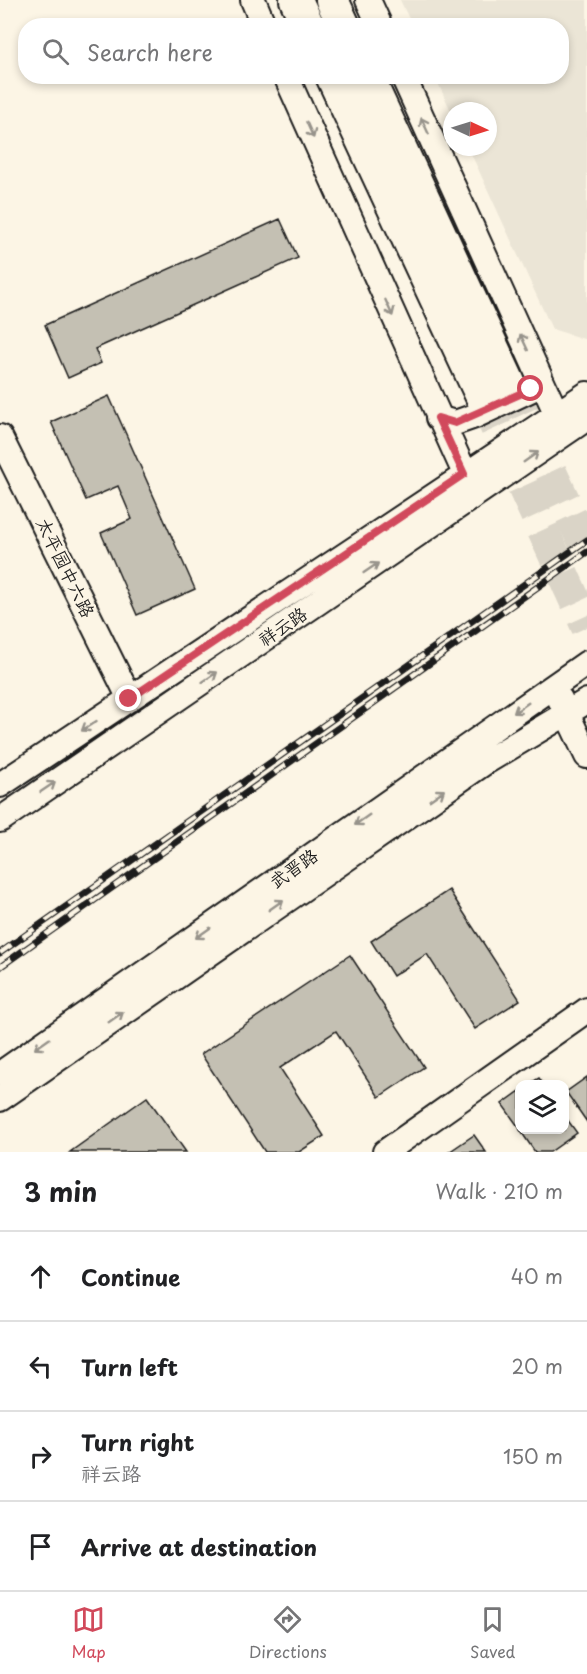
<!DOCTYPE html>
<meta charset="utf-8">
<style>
body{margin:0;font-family:"Playpen Sans","LXGW WenKai TC",sans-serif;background:#f2f2f2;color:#202124}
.controls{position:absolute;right:18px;bottom:18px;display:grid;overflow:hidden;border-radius:12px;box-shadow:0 3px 9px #0003}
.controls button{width:54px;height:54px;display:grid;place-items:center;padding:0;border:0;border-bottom:2px solid #e0e0e0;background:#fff;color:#202124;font:30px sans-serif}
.compass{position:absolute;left:443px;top:102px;width:54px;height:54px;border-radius:50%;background:#fff;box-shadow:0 3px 9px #0003;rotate:94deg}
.stop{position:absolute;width:18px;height:18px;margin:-14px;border:4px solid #d1495b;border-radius:50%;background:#fff}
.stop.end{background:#d1495b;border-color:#fff;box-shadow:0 2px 6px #0008}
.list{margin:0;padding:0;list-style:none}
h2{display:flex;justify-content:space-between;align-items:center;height:78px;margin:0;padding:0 24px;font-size:26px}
h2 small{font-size:20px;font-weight:400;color:#757577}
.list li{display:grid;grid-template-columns:39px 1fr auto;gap:18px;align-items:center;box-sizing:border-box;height:90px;padding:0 24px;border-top:2px solid #e0e0e0}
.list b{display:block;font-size:22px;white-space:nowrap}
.list p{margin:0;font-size:20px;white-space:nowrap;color:#757577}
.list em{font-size:20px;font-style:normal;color:#757577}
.icon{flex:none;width:33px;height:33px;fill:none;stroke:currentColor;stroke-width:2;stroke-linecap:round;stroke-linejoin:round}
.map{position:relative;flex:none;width:587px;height:1152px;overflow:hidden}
.search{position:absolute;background:#fff;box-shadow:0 3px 9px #0003;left:18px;right:18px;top:18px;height:66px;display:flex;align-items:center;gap:15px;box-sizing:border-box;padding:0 21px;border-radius:24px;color:#757577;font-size:22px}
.sheet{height:438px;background:#fff}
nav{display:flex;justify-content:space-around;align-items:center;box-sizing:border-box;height:84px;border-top:2px solid #e0e0e0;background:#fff;font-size:16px;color:#757577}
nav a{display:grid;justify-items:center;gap:3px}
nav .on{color:#d1495b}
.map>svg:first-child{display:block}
</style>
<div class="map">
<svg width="587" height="1152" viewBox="0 0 587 1152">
<rect width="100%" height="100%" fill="#fcf5e5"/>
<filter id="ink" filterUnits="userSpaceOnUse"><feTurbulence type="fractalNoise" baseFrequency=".0167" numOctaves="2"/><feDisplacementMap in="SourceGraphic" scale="12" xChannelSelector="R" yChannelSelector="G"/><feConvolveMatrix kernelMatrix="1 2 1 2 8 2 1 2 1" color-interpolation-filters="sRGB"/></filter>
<g filter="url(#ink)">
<path fill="#ebe5d6" d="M400 0H587V340L552 329 468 147H488V111L452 113 435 77 562 76V26L412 25Z"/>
<path fill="#c4c0b3" stroke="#1c1c1c" stroke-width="1.5" d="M280 219 298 258 95 349 101 363 68 378 45 325Z
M109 396 195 589 137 615 101 533 132 519 118 486 86 500 51 422Z
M449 890 520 1000 475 1029 427 954 393 976 371 941Z
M350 955 424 1067 379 1097 336 1031 280 1068 324 1136 299 1152H265L201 1054Z
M587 1077V1122L566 1092Z
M539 1078 543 1084H529Z
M520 1091V1129L502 1104Z
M147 1097 186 1152H70Z
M564 1115 577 1133 550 1152H535L520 1130H564Z
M474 1135 486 1152H449Z"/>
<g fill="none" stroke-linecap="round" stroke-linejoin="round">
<path stroke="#dad4c7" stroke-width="32" stroke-dasharray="32 16" stroke-linecap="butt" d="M510 385 587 549
M483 399 587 627"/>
<defs>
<path id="minor" d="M253 0 264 26
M368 0 380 26
M286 76 471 487
M403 76 563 428
M438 418 455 423 475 416 532 389 540 377
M0 437 130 699
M560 699 587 756
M0 785 587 394
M0 820 587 418
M0 1074 587 663
M0 1099 484 763 587 701
M385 1152 587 1010"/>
<path id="major" d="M296 0 308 26
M332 0 344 26
M332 76 483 399
M367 76 510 385"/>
</defs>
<use href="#minor" stroke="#1c1c1c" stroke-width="28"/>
<use href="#major" stroke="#1c1c1c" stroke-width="36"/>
<use href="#minor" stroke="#fcf5e5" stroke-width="24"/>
<use href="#major" stroke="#fcf5e5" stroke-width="32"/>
<defs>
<path id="rail" d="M0 953 587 540
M0 967 587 552"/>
</defs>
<use href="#rail" stroke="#1c1c1c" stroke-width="7"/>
<use href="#rail" stroke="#fcf5e5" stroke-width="4.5" stroke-dasharray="14" stroke-linecap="butt"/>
</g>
<defs><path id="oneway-shaft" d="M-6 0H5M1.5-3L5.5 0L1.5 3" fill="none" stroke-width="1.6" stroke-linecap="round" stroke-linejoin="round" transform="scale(1.5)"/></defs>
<g stroke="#97938b">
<use href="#oneway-shaft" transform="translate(425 126) rotate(-115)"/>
<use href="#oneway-shaft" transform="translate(310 130) rotate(66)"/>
<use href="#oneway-shaft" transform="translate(389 308) rotate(66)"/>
<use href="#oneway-shaft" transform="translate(524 342) rotate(-115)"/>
<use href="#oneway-shaft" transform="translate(531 457) rotate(-35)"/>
<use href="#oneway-shaft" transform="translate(371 568) rotate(-34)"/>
<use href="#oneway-shaft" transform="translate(210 677) rotate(-34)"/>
<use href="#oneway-shaft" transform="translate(521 708) rotate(145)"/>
<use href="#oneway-shaft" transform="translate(89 726) rotate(147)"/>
<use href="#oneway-shaft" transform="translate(48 787) rotate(-34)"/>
<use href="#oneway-shaft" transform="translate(437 795) rotate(-35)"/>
<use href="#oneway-shaft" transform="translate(362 820) rotate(145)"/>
<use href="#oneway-shaft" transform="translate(276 905) rotate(-35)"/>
<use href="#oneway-shaft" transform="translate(203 933) rotate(145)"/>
<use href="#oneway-shaft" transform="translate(116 1017) rotate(-35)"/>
<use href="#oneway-shaft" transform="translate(42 1044) rotate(145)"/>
</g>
</g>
<g fill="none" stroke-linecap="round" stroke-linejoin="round" filter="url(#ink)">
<path stroke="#d1495b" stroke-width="8" d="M129 699 464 474 438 418 455 423 531 389"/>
</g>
<g text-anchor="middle" stroke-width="4.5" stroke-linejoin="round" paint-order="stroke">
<g font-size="18" fill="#1c1c1c" stroke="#fcf5e5">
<text transform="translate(65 568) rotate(64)" y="6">太平园中六路</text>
<text transform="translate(283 627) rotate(-34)" y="6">祥云路</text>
<text transform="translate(294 869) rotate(-35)" y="6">武晋路</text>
</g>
</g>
</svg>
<div class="controls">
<button><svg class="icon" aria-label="layers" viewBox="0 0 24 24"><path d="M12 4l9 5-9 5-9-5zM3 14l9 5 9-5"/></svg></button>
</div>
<svg class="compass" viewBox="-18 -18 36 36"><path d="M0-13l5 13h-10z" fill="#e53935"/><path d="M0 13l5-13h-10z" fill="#757577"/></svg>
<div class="stop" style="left:531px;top:389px"></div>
<div class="stop end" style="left:129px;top:699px"></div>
<div class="search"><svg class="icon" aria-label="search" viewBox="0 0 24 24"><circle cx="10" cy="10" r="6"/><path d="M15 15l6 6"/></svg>Search here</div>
</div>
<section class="sheet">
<h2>3 min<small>Walk · 210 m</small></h2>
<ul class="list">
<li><svg class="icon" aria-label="ahead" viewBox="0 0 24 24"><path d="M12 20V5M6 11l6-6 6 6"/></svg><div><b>Continue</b></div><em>40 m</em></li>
<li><svg class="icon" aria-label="left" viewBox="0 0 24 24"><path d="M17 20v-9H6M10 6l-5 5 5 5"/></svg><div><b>Turn left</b></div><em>20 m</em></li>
<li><svg class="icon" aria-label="right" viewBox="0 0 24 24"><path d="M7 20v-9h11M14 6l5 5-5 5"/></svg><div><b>Turn right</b><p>祥云路</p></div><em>150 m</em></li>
<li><svg class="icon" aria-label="arrive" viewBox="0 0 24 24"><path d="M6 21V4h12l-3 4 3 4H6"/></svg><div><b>Arrive at destination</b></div></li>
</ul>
</section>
<nav>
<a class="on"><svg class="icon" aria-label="map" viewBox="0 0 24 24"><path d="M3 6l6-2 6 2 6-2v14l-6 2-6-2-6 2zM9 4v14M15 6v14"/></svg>Map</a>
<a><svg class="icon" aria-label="directions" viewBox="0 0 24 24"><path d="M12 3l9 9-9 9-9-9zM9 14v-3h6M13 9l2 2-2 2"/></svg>Directions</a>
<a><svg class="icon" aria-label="saved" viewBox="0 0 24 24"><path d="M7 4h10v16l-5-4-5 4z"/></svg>Saved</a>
</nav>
